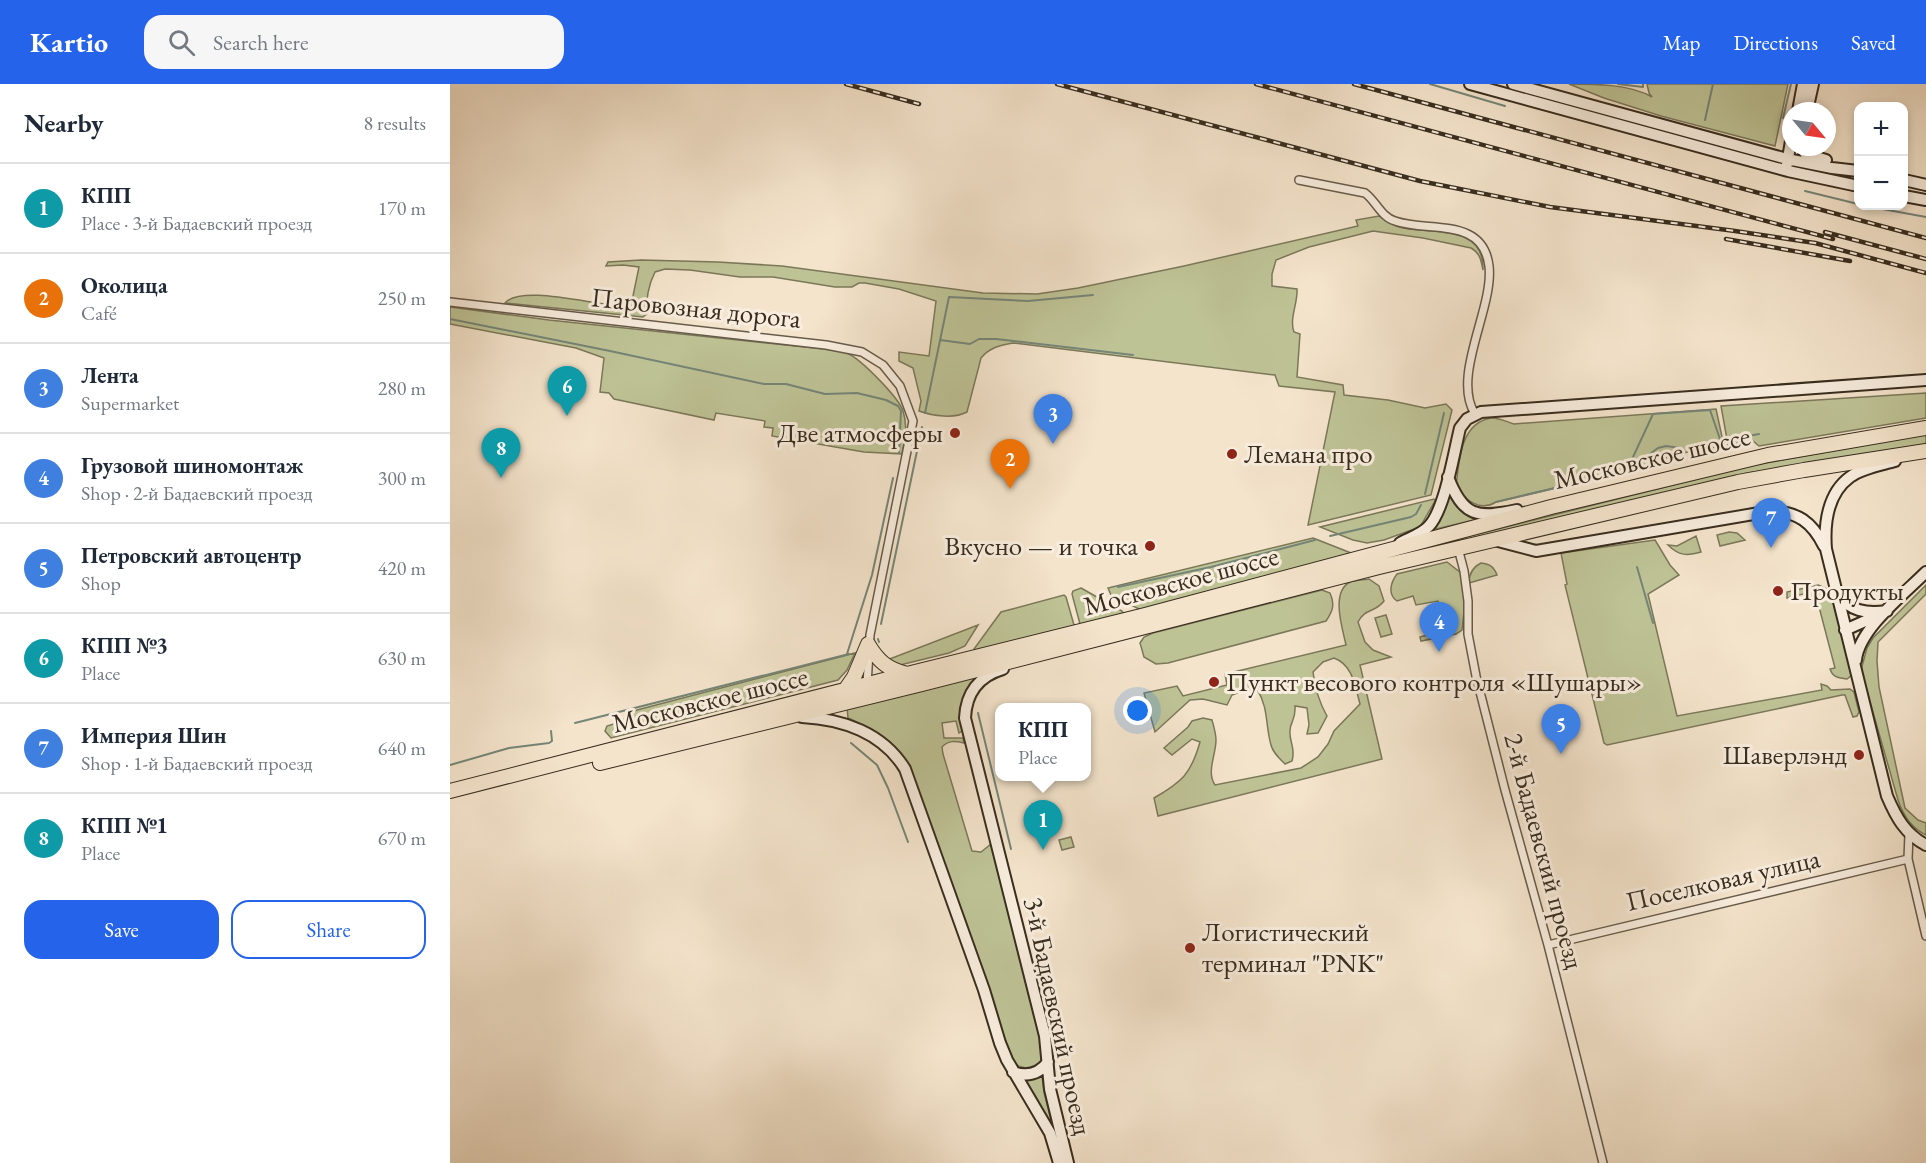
<!DOCTYPE html>
<meta charset="utf-8">
<style>
body{margin:0;font-family:"EB Garamond",serif;background:#f6f6f7;color:#1f2937}
.controls{position:absolute;right:18px;top:18px;display:grid;overflow:hidden;border-radius:12px;box-shadow:0 3px 9px #0003}
.controls button{width:54px;height:54px;display:grid;place-items:center;padding:0;border:0;border-bottom:2px solid #e0e1e3;background:#fff;color:#1f2937;font:30px sans-serif}
.compass{position:absolute;left:1332px;top:18px;width:54px;height:54px;border-radius:50%;background:#fff;box-shadow:0 3px 9px #0003;rotate:119deg}
.you{position:absolute;left:688px;top:627px;width:21px;height:21px;margin:-15px;border:4px solid #fff;border-radius:50%;background:#1a73e8;box-shadow:0 0 0 9px #1a73e833}
.badge{display:grid;place-items:center;width:39px;height:39px;border-radius:50%;background:#2563eb;color:#fff;font-size:20px;font-weight:700}
.pin{position:absolute;translate:-50% -50px;filter:drop-shadow(0 2px 3px #0008)}
.pin::after{content:'';position:absolute;top:32px;width:21px;height:18px;background:inherit;clip-path:polygon(0 0,100% 0,50% 100%)}
.popup{position:absolute;left:545px;top:619px;width:96px;height:78px;box-sizing:border-box;display:grid;place-content:center;border-radius:12px;background:#fff;filter:drop-shadow(0 2px 4px #0005);font-size:20px;white-space:nowrap;color:#747a83}
.popup b{font-size:22px;color:#1f2937}
.popup::after{content:'';position:absolute;left:50%;top:100%;margin-left:-12px;border:12px solid transparent;border-top-color:#fff}
.list{margin:0;padding:0;list-style:none}
h2{display:flex;justify-content:space-between;align-items:center;height:78px;margin:0;padding:0 24px;font-size:26px}
h2 small{font-size:20px;font-weight:400;color:#747a83}
.list li{display:grid;grid-template-columns:39px 1fr auto;gap:18px;align-items:center;box-sizing:border-box;height:90px;padding:0 24px;border-top:2px solid #e0e1e3}
.list b{display:block;font-size:22px;white-space:nowrap}
.list p{margin:0;font-size:20px;white-space:nowrap;color:#747a83}
.list em{font-size:20px;font-style:normal;color:#747a83}
.actions{display:flex;gap:12px;padding:18px 24px}
.actions a{flex:1;padding:14px 0;border:2px solid #2563eb;border-radius:18px;text-align:center;font-size:21px;color:#2563eb}
.actions .main{background:#2563eb;color:#fff}
.icon{flex:none;width:33px;height:33px;fill:none;stroke:currentColor;stroke-width:2;stroke-linecap:round;stroke-linejoin:round}
.map{position:relative;flex:none;width:1476px;height:1079px;overflow:hidden}
header{display:flex;align-items:center;gap:36px;box-sizing:border-box;height:84px;padding:0 30px;background:#2563eb;color:#fff}
header strong{font-size:28px}
nav{display:flex;gap:33px;margin-inline-start:auto;font-size:21px}
.search{width:420px;height:54px;background:#f6f6f7;display:flex;align-items:center;gap:15px;box-sizing:border-box;padding:0 21px;border-radius:18px;color:#747a83;font-size:22px}
main{display:flex}
aside{flex:1;background:#fff}
.map>svg:first-child{display:block}
</style>
<header>
<strong>Kartio</strong>
<div class="search"><svg class="icon" aria-label="search" viewBox="0 0 24 24"><circle cx="10" cy="10" r="6"/><path d="M15 15l6 6"/></svg>Search here</div>
<nav><a>Map</a><a>Directions</a><a>Saved</a></nav>
</header>
<main>
<aside>
<h2>Nearby<small>8 results</small></h2>
<ul class="list">
<li><span class="badge" style="background:#0f9aa8">1</span><div><b>КПП</b><p>Place · 3-й Бадаевский проезд</p></div><em>170 m</em></li>
<li><span class="badge" style="background:#e8710a">2</span><div><b>Околица</b><p>Café</p></div><em>250 m</em></li>
<li><span class="badge" style="background:#3f7fe0">3</span><div><b>Лента</b><p>Supermarket</p></div><em>280 m</em></li>
<li><span class="badge" style="background:#3f7fe0">4</span><div><b>Грузовой шиномонтаж</b><p>Shop · 2-й Бадаевский проезд</p></div><em>300 m</em></li>
<li><span class="badge" style="background:#3f7fe0">5</span><div><b>Петровский автоцентр</b><p>Shop</p></div><em>420 m</em></li>
<li><span class="badge" style="background:#0f9aa8">6</span><div><b>КПП №3</b><p>Place</p></div><em>630 m</em></li>
<li><span class="badge" style="background:#3f7fe0">7</span><div><b>Империя Шин</b><p>Shop · 1-й Бадаевский проезд</p></div><em>640 m</em></li>
<li><span class="badge" style="background:#0f9aa8">8</span><div><b>КПП №1</b><p>Place</p></div><em>670 m</em></li>
</ul>
<div class="actions"><a class="main">Save</a><a>Share</a></div>
</aside>
<div class="map">
<svg width="1476" height="1079" viewBox="0 0 1476 1079">
<rect width="100%" height="100%" fill="#f4e4cc"/>
<filter id="stains"><feTurbulence type="fractalNoise" baseFrequency=".00333" numOctaves="4"/><feColorMatrix values="0 0 0 0 .2 0 0 0 0 .09 0 0 0 0 .02 0 0 0 .5 -.17"/></filter>
<radialGradient id="worn" r=".72"><stop offset=".6" stop-color="#630" stop-opacity="0"/><stop offset="1" stop-color="#630" stop-opacity=".3"/></radialGradient>
<path fill="#bec396" stroke="#7b785a" stroke-width="1.5" d="M1119 0C1145 0 1180 0 1202 13L1199 9 1197 0H1338L1325 62 1211 32 1154 14Z
M929 132C935 136 942 141 949 143 980 151 1035 139 1033 186 1031 176 1030 169 1021 164L973 154 923 147 859 163 826 176 822 190V202L847 205C848 219 839 235 844 248L850 250 847 293 893 301 894 311 938 316 975 324 996 320 1002 326 981 411 858 441 885 308 829 302 825 291 563 259C550 261 539 264 531 274L517 328C504 335 483 332 469 327L471 317 463 284 449 277V268L479 272 486 217 449 205 415 199H409L402 203H385L323 193H290L240 186 215 185 205 188C199 200 195 216 198 229L193 233 55 219C72 199 153 224 179 222L183 212 189 183 173 181 156 182 158 178 191 176 268 178 332 182 533 209 587 210 628 204 734 182 908 142 906 136Z
M0 223 99 236 374 265C381 266 390 267 397 269 411 275 449 314 453 327 458 342 455 355 452 370L414 368 322 352 323 344 314 343 315 337 266 329 264 336 164 315 159 309 150 308 154 274 126 264 0 240Z
M1476 309V334L1309 362 1303 357 1278 361 1271 322Z
M1266 325 1274 362 1221 371 1202 383 1177 387 1046 418C1030 428 1015 416 1006 403 1009 378 1010 339 1041 334 1048 333 1057 338 1064 340Z
M1476 350V362L1297 389 948 474V470L1299 382Z
M1002 413 1006 419 1025 432 1024 436 986 445 984 444 999 414Z
M984 415 985 417 970 443 934 456 917 459 903 456 870 443Z
M1279 448 1287 449 1295 456 1270 462 1267 451Z
M1246 452 1251 468C1237 472 1229 472 1218 461L1227 462Z
M863 454 901 469 693 527 661 511 658 504Z
M1205 456 1220 481 1229 491 1198 510 1227 632 1372 606 1371 600 1377 602 1381 606 1400 605 1404 608 1409 628 1407 632 1403 633 1395 611H1392L1157 661 1154 659 1115 501 1117 500 1111 469Z
M997 478 1011 489 1015 518 1012 546 1006 550 971 557 970 553 995 546 988 517 966 521 963 512 947 517C937 510 941 498 947 490Z
M1031 479C1040 480 1044 483 1047 491L1019 499C1019 489 1023 483 1031 479Z
M919 495 929 502 934 517C925 529 915 524 908 538L915 558 923 566 941 573 910 581 932 675 708 732 704 714C732 698 741 690 750 658L742 655 722 671 714 664 738 643 742 637 753 634 762 636C764 643 766 650 766 656 766 671 756 688 765 701L851 684 868 673 878 660 884 647 910 620C905 602 903 581 884 574L873 578 863 588C865 605 869 618 877 632L868 649 857 650 859 641 857 624 845 622C846 637 840 637 840 647 839 658 846 664 842 677L835 680C829 674 823 669 821 661 815 640 819 625 807 605L795 606 782 611 777 621 753 615 740 616 705 648 694 609 727 602 733 612 777 601 775 590 896 561C893 546 880 508 900 498 906 496 914 496 919 495Z
M1368 501 1375 504 1382 511 1403 584 1402 591 1397 595C1389 594 1383 594 1380 585L1385 584 1368 519 1357 509 1337 514V508Z
M1476 501V510L1428 558 1427 577 1429 603 1455 724 1468 736 1476 739V751C1461 744 1453 731 1448 716L1411 586 1417 564 1423 554Z
M631 504 672 527 674 530 636 541 630 540 622 510 623 507Z
M872 506 880 509C885 520 883 527 876 537L718 579 706 580 694 573 690 559 694 553 703 549Z
M614 511 616 513 624 541 622 546 526 568 524 565 551 528Z
M936 531 942 550 931 553 925 534Z
M528 541 515 562 499 569 450 581 437 576Z
M405 569 397 586 388 596 161 654 155 647 157 642 170 638 187 626Z
M530 590C515 613 507 618 512 647L509 649 506 637 492 639 494 654H513L514 659C505 657 499 656 492 663L493 670 522 767 531 768 541 760 592 961C594 972 592 981 580 985L568 982 557 969 458 683C445 658 424 645 398 634L397 623Z
M621 753 624 763 612 766 609 756Z
M590 991 592 992 594 1008 602 1040 599 1039 575 996Z"/>
<g fill="none" stroke-linecap="round" stroke-linejoin="round">
<path stroke="#758577" stroke-width="2" d="M980 0 1055 22
M1168 0 1193 3V0
M1333 34 1341 0
M1255 36 1263 0
M1355 107 1408 120
M1416 122 1476 133
M0 235 160 267 314 300H336L375 310 407 309 436 316 448 322 451 327 449 369
M490 256 520 260 529 255H546L683 271
M475 329 499 213 578 217 643 211
M1281 355 1309 350
M1177 386 1203 330 1260 326 1271 358 1241 364
M975 410 994 329
M1046 418 1177 387 1208 364 1216 362 1230 364
M880 452 961 433 966 430 971 421
M1187 483 1203 539
M668 503 761 483 865 456
M431 540 472 343
M428 555 429 558
M397 570 422 491 443 394
M528 629 561 765
M125 639 399 570
M401 659 427 681 438 704 458 758
M0 681 59 664 99 659 102 657 101 647"/>
<defs>
<path id="street" d="M849 96 915 109C926 117 931 133 945 137 978 149 1033 132 1039 182 1044 224 1001 292 1025 330
M0 218 376 261 412 268 433 281 450 302 463 337 420 551 417 601
M1008 464 1014 487 1018 517V550L1026 592 1055 706 1098 861 1153 1079
M1459 750 1458 775 1476 852
M1098 861 1458 775"/>
<path id="secondary" d="M1020 0 1338 87 1408 102
M1063 0 1337 75 1382 84 1408 87
M1348 27 1353 0
M1357 27 1363 0
M1351 63 1356 70 1376 76
M1337 80 1341 57
M1454 96 1476 101
M1454 112 1476 116
M1445 377C1431 381 1412 384 1400 393 1378 409 1374 439 1376 465L1437 712C1446 733 1455 750 1476 761
M998 393C1013 432 1026 435 1067 426
M1044 456 1086 467 1321 427C1348 428 1362 438 1374 462
M950 459C959 454 972 450 979 442 995 425 1004 368 1010 344L1017 335 1031 328 1476 296
M1386 510C1401 527 1415 530 1437 527
M1395 546 1431 530
M1406 576C1409 545 1454 510 1476 488
M553 585C529 592 516 609 515 634L595 952 600 1005 618 1079
M352 633C393 635 433 649 455 685L534 906 550 959 557 976 600 1049 609 1079
M563 988C577 993 589 990 598 978"/>
<path id="highway" d="M418 560C428 577 437 585 457 590
M395 606 404 593 418 560
M150 679 472 600 929 483 1288 398 1354 386 1476 367
M0 707 457 590 695 531 1101 423 1318 371 1476 344"/>
</defs>
<use href="#street" stroke="#675b4a" stroke-width="10"/>
<use href="#secondary" stroke="#382d1e" stroke-width="14"/>
<use href="#highway" stroke="#382d1e" stroke-width="16"/>
<use href="#street" stroke="#f8edde" stroke-width="7"/>
<use href="#secondary" stroke="#f8edde" stroke-width="10"/>
<use href="#highway" stroke="#f4e4cc" stroke-width="14"/>
<defs>
<path id="rail" d="M396 0 469 20
M607 0 970 97 1100 123 1285 147 1365 159 1476 189
M806 0 1383 155
M904 0 1476 154
M1375 148 1476 175
M1276 155 1400 177"/>
</defs>
<use href="#rail" stroke="#382d1e" stroke-width="4.5"/>
<use href="#rail" stroke="#f8edde" stroke-width="2" stroke-dasharray="7" stroke-linecap="butt"/>
</g>
<g fill="#8f2418" stroke="#f8edde" stroke-width="2">
<circle cx="505" cy="349" r="6"/>
<circle cx="782" cy="370" r="6"/>
<circle cx="700" cy="462" r="6"/>
<circle cx="1328" cy="507" r="6"/>
<circle cx="764" cy="598" r="6"/>
<circle cx="1409" cy="671" r="6"/>
<circle cx="740" cy="864" r="6"/>
</g>
<g text-anchor="middle" stroke-width="6" stroke-linejoin="round" paint-order="stroke">
<g font-size="27" fill="#382d1e" stroke="#f8edde">
<text transform="translate(246 224) rotate(6)" y="9">Паровозная дорога</text>
<text transform="translate(1202 374) rotate(-13)" y="9">Московское шоссе</text>
<text transform="translate(731 497) rotate(-15)" y="9">Московское шоссе</text>
<text transform="translate(260 616) rotate(-14)" y="9">Московское шоссе</text>
<text transform="translate(1094 767) rotate(75)" y="9">2-й Бадаевский проезд</text>
<text transform="translate(1273 796) rotate(-13)" y="9">Поселковая улица</text>
<text transform="translate(608 932) rotate(78)" y="9">3-й Бадаевский проезд</text>
</g>
<g font-size="27" fill="#382d1e" stroke="#f8edde" text-anchor="start">
<text x="493" y="358" text-anchor="end">Две атмосферы</text>
<text x="794" y="379">Лемана про</text>
<text x="688" y="471" text-anchor="end">Вкусно — и точка</text>
<text x="1340" y="516">Продукты</text>
<text x="776" y="607">Пункт весового контроля «Шушары»</text>
<text x="1397" y="680" text-anchor="end">Шаверлэнд</text>
<text x="752" y="857">Логистический<tspan x="752" dy="31">терминал "PNK"</tspan></text>
</g>
</g>
<rect width="100%" height="100%" filter="url(#stains)"/>
<rect width="100%" height="100%" fill="url(#worn)"/>
</svg>
<div class="controls">
<button>+</button>
<button>−</button>
</div>
<svg class="compass" viewBox="-18 -18 36 36"><path d="M0-13l5 13h-10z" fill="#e53935"/><path d="M0 13l5-13h-10z" fill="#747a83"/></svg>
<div class="you"></div>
<div class="pin badge" style="left:593px;top:766px;background:#0f9aa8">1</div>
<div class="popup"><b>КПП</b>Place</div>
<div class="pin badge" style="left:560px;top:405px;background:#e8710a">2</div>
<div class="pin badge" style="left:603px;top:360px;background:#3f7fe0">3</div>
<div class="pin badge" style="left:989px;top:568px;background:#3f7fe0">4</div>
<div class="pin badge" style="left:1111px;top:670px;background:#3f7fe0">5</div>
<div class="pin badge" style="left:117px;top:332px;background:#0f9aa8">6</div>
<div class="pin badge" style="left:1321px;top:464px;background:#3f7fe0">7</div>
<div class="pin badge" style="left:51px;top:394px;background:#0f9aa8">8</div>
</div>
</main>
